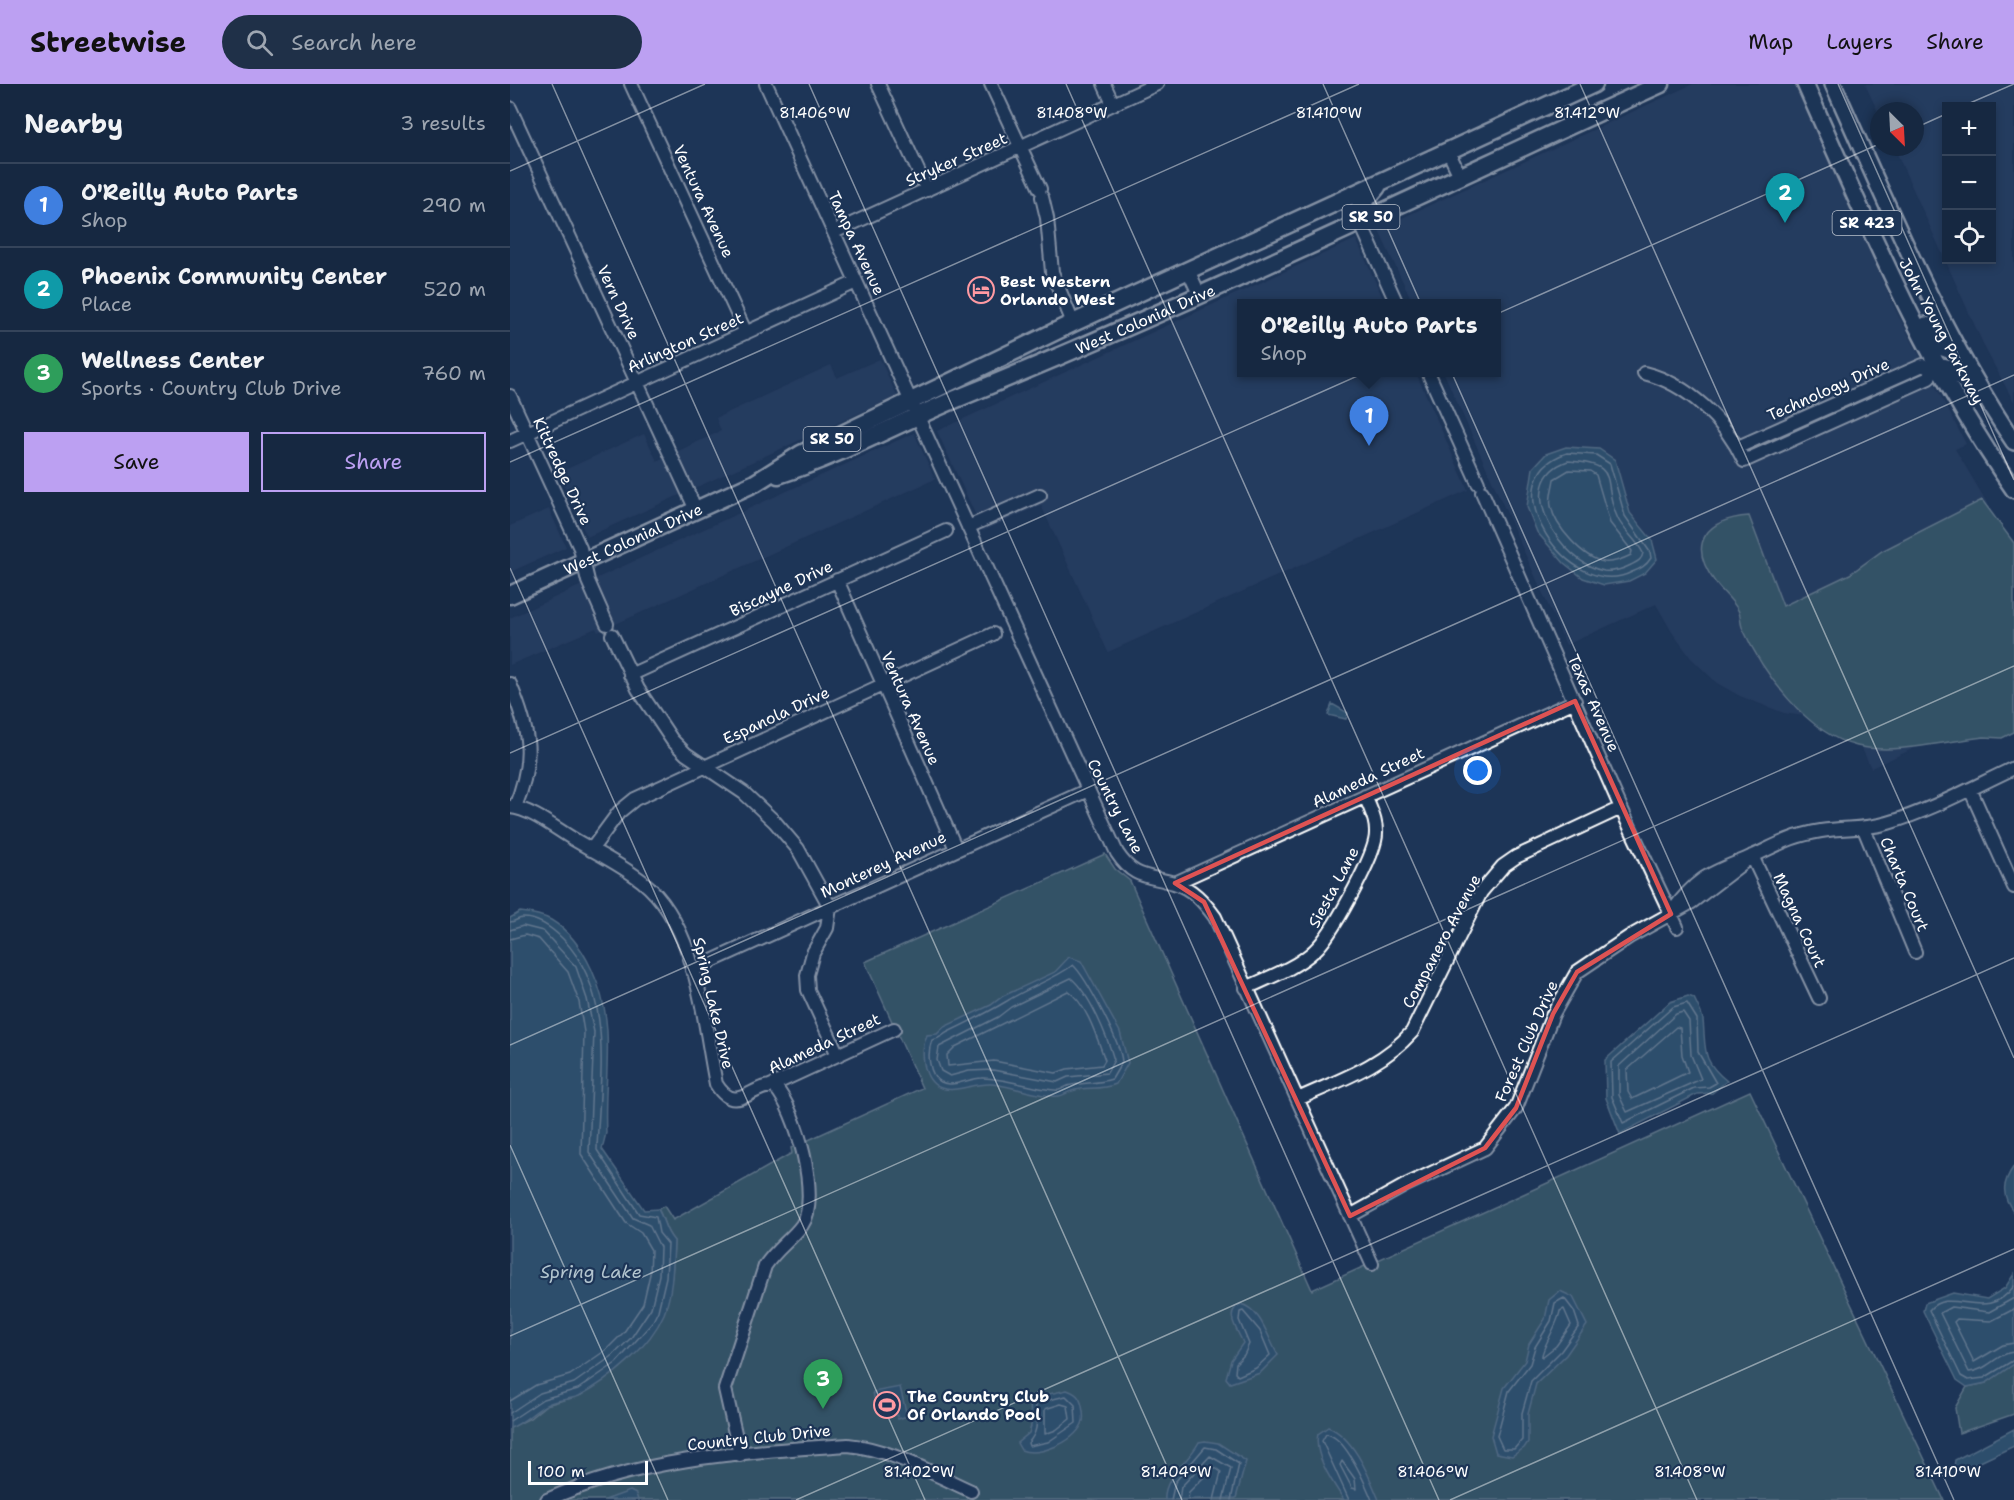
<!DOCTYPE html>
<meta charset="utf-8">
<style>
body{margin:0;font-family:"Shantell Sans",sans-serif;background:#1f3048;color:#f1f3f6}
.controls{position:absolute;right:18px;top:18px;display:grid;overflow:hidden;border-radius:0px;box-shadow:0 3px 9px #0003}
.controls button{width:54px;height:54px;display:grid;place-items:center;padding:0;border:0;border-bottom:2px solid #35445a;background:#162841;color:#f1f3f6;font:30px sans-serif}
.compass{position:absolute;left:1360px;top:18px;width:54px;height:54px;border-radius:50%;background:#162841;box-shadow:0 3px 9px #0003;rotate:156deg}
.scale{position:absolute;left:18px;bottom:15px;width:120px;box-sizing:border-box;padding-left:6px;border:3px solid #fff;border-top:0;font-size:16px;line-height:21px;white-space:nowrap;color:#fff;-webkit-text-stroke:4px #1d3557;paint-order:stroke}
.you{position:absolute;left:968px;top:687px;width:21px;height:21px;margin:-15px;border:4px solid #fff;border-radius:50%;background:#1a73e8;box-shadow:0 0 0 9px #1a73e833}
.badge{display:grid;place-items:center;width:39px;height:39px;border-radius:50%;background:#bca0f2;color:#fff;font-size:20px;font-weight:700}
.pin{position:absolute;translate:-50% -50px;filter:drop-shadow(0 2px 3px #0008)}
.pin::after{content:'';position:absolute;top:32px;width:21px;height:18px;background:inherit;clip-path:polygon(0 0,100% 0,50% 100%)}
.popup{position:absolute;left:727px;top:215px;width:264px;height:78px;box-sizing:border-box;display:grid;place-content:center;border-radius:0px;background:#162841;filter:drop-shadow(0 2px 4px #0005);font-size:20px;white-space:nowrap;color:#9ea6b1}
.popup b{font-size:22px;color:#f1f3f6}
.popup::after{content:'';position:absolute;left:50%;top:100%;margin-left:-12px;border:12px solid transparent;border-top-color:#162841}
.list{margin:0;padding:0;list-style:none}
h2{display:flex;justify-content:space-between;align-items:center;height:78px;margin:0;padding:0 24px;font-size:26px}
h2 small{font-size:20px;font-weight:400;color:#9ea6b1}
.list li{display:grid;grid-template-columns:39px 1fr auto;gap:18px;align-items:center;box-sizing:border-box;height:84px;padding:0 24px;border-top:2px solid #35445a}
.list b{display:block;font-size:22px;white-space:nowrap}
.list p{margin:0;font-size:20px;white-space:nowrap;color:#9ea6b1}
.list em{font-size:20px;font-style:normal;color:#9ea6b1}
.actions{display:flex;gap:12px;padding:18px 24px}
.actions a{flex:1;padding:14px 0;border:2px solid #bca0f2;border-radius:0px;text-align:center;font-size:21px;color:#bca0f2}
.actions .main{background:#bca0f2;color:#111}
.icon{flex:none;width:33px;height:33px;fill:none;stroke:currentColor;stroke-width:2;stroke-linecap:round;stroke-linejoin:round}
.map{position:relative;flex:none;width:1504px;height:1416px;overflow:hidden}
header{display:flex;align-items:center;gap:36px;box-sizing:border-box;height:84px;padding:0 30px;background:#bca0f2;color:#111}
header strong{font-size:28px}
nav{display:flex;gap:33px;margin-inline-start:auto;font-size:21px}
.search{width:420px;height:54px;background:#1f3048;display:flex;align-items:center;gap:15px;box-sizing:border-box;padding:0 21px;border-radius:33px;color:#9ea6b1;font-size:22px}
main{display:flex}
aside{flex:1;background:#162841}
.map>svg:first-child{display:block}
</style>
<header>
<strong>Streetwise</strong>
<div class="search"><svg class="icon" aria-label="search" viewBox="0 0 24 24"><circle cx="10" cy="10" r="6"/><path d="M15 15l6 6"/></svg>Search here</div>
<nav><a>Map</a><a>Layers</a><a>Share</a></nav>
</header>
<main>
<aside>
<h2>Nearby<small>3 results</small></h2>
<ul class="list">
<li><span class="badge" style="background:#3f7fe0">1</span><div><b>O'Reilly Auto Parts</b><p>Shop</p></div><em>290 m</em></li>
<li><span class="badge" style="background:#0f9aa8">2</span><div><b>Phoenix Community Center</b><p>Place</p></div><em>520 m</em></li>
<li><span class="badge" style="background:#2e9e5b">3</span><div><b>Wellness Center</b><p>Sports · Country Club Drive</p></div><em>760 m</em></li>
</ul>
<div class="actions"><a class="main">Save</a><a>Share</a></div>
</aside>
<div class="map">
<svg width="1504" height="1416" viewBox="0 0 1504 1416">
<rect width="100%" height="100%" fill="#1d3557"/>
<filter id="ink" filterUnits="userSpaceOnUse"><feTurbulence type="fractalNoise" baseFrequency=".0167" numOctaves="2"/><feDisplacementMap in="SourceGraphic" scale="12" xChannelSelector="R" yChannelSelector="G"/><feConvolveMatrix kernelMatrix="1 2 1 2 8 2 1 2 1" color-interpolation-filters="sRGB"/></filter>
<g filter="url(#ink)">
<path fill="#2f4468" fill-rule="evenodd" d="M1183 0H1284L1386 227 1456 360 1445 365 1492 444 1504 618 1361 684 1338 634H1308L1274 629 1230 612 1207 599 1181 574 1162 548 1146 520 1056 561 934 289 986 288V220L903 219 868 145Z
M1355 0H1504V318L1476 266 1384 63H1405V27H1369V30ZM1436 22H1482V176H1436Z
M846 155 875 219 732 220V288L906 289 958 406 598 568 531 421 473 447 427 347Z
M370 275 387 312 77 453 48 389 134 350 147 377 211 347 206 334 321 281 327 294Z
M404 349 425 395 88 548 86 544 0 581V534Z
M39 425 56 463 0 488V442Z"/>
<path fill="#4f7679" stroke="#a7babc" stroke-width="1.5" d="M1472 416 1504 459V648L1492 654 1474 653C1436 657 1384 671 1347 662 1297 650 1252 588 1232 543 1230 538 1231 531 1228 526 1222 515 1212 508 1205 498 1176 459 1197 435 1239 432L1273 522 1340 490 1372 467Z
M595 770 605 785 620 797 802 1206 1240 1007 1434 1416H0V1344L20 1334 36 1321 71 1311 110 1284 131 1263 162 1193 164 1157C154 1146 155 1137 148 1125L154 1122 163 1136 282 1069 281 1064 412 1004 355 878Z
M1504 1280V1330L1449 1349 1445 1324 1457 1303 1476 1299Z"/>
<path fill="#416d86" stroke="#8da7b6" stroke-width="1.5" d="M464 213a7 7 0 1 1 14 0a7 7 0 1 1-14 0Z
M1056 363 1089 365 1105 376 1120 429 1142 456 1147 475 1135 489 1119 497 1094 501 1073 494 1054 479 1027 448 1017 423 1023 384 1036 370Z
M822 620 838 629 836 635 818 631Z
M10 828C20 829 32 831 41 836 76 857 95 908 97 947 99 981 94 1015 96 1049L92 1065 134 1126 148 1125C155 1137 153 1144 164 1157 163 1181 163 1208 154 1230 139 1264 101 1295 69 1312 59 1316 48 1315 38 1320 25 1326 14 1339 0 1344V834Z
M559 873 571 877 610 948 618 979 606 1000C589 1007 576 1002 562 1007 557 1008 553 1012 549 1012 532 1014 500 1001 481 1000 465 999 444 1009 431 1004 412 997 410 967 417 951L427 950 434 943 481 921 493 912 545 888Z
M1178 912 1184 914C1187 921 1192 929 1193 936 1196 966 1191 976 1217 997L1202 1009 1187 1010 1110 1050 1096 1014 1095 976 1160 918Z
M1504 1082V1128C1491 1111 1492 1099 1504 1082Z
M1504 1190V1280L1476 1299 1457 1303 1447 1296 1413 1227 1415 1219 1443 1209 1477 1215 1495 1204Z
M1050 1207 1063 1213 1077 1241 1056 1271 1026 1300 1018 1330V1358L1014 1364 1002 1372 986 1369 981 1352 994 1304 1015 1277 1019 1260 1035 1235 1039 1216Z
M731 1220C752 1226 758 1255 768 1271L750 1289 720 1299 716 1294 721 1276 733 1259C729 1248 712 1228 731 1220Z
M390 1303 397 1332 388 1335 384 1323 367 1327 363 1308Z
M557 1306C566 1309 570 1313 572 1322 573 1328 575 1335 572 1340 563 1359 528 1373 511 1366L507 1359 519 1349 521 1342 520 1314Z
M818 1343C844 1353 859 1392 869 1416H834C823 1399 803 1371 808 1350Z
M1504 1345V1362L1447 1389 1444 1383 1445 1376Z
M695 1357 708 1359 736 1377 726 1414 655 1416C653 1393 679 1378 689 1358Z
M120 1407 126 1410 128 1416H95Z"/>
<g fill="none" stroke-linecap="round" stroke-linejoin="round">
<path stroke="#b3c5cf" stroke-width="1.5" d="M1057 369 1086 371 1100 380 1115 432 1140 468 1141 474C1136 482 1130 485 1122 488 1060 520 976 395 1057 369Z
M1058 377C1114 380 1090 398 1108 435 1114 447 1127 456 1133 469 1132 476 1127 478 1121 481 1113 485 1102 488 1094 487 1051 480 999 397 1058 377Z
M1059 386 1080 387 1086 391 1100 439 1122 467 1121 471C1113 475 1103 479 1094 478 1073 474 1045 443 1041 422 1039 414 1043 403 1044 395Z
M0 838C5 838 8 834 13 834 29 834 42 844 53 855 106 910 89 997 87 1066L129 1130 146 1133 149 1149 158 1160 156 1193 148 1227 142 1239 106 1279 68 1305 33 1315 0 1337
M0 846 13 842 33 847 66 883 77 915 84 948 79 1068 123 1134 139 1141 150 1163 149 1191 141 1224 121 1254 101 1273 64 1299 30 1309 0 1329
M0 855 15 851 29 855 58 888 69 918 74 948 71 1070 116 1139 131 1149 141 1166 140 1190 133 1220 114 1248 96 1266 60 1291 26 1301 0 1317
M563 881C576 893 611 959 612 978L602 995C588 1000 576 998 562 1001 557 1001 553 1005 549 1006 534 1008 493 993 472 994 459 994 443 1004 431 998 418 991 417 968 422 956 430 955 432 951 438 948 459 938 477 929 497 917 519 903 543 896 563 881Z
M561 894C580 910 597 952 604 976L597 989 558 993 547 998 483 986 459 987 440 992 431 987 427 976 429 963 488 933 501 923Z
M558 907C577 920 587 954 595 976L592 981 557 985 546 989 484 977 438 982 437 971 445 963Z
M1177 919 1187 935 1188 968 1206 999 1199 1003 1184 1004 1113 1039 1102 1013 1101 978 1163 923Z
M1173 928 1179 937 1181 971 1191 995 1117 1028 1109 1011V982L1166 930Z
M1166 943 1170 944 1172 971 1178 988 1122 1015 1118 1008 1117 986Z
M1504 1202C1476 1241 1441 1201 1419 1226L1451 1292 1458 1296 1474 1294 1504 1276
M1054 1214 1064 1227 1069 1242 1051 1267 1021 1297 1012 1329V1356L1004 1365H993L987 1352 999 1307 1020 1280 1025 1263 1041 1237 1045 1219Z
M1504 1214 1479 1228 1441 1223 1430 1229 1459 1288C1477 1287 1487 1269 1504 1268
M1054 1225 1061 1241 1046 1262 1032 1273C1030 1267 1048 1241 1050 1227Z
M1504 1225 1481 1237 1447 1235 1444 1238 1464 1278 1493 1261 1504 1259
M733 1227 750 1247 760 1271 746 1284 728 1292 725 1289 726 1279 734 1271 739 1260 729 1236 730 1228Z
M556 1312 565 1321 566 1339 538 1358 519 1362 518 1359C530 1346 526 1335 526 1319Z
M551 1320 558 1322 560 1335 546 1346 535 1350V1325Z
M832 1377 845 1395 846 1405 842 1404 830 1381Z
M661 1416 665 1398 695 1363 706 1365 729 1380 721 1416
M669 1416 671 1403 700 1372 721 1384 713 1416
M678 1416 679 1408 704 1383 711 1388 704 1416
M839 1416 812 1357 816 1350C835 1352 855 1399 862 1416"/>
<defs>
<path id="minor" d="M121 0 236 249
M256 0 607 769C624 795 637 791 664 799 682 804 694 818 705 833L862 1180
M368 0 417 106
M481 0 530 105
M594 0 603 20
M0 24 186 426
M938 67 950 92
M532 113 537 134 542 188 563 239
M850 138 887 220
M324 148 647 0
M678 186 690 212
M918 288 968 399
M1134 289C1178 300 1215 336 1234 377L1419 294 1421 286
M0 312 70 464 78 497 97 540
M0 357 346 198
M1228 363 1413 281 1421 286
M972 408 1111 724 1167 843
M458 443 530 411
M327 496 446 765
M102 551 128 605 162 656 176 670 234 709 265 738 288 765 320 823 317 844 303 869 297 891 298 906 328 971
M120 591 436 447
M0 600C20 648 25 674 5 723
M1460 705 1504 803
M0 723C22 725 46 745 65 756 87 769 112 781 132 797 187 841 193 935 206 1000 227 1034 244 997 265 1003 286 1025 311 1114 292 1141 282 1155 266 1165 255 1182L215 1305 230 1371
M1354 745 1405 868
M81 766 109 728 125 715 483 550
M1242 772 1309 914
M665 799 1065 617
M1162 828C1189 790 1203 789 1243 772 1269 760 1281 752 1311 747 1334 743 1355 746 1378 739 1422 726 1463 703 1504 684
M182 886 578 706
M736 904C760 893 786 884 805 866 822 851 860 779 865 757 869 741 861 726 855 712
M258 1003 384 945
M788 1015C829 996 871 983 902 948L971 808 993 782 1006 773 1111 724
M840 1132 896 1101 975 1064 1006 1024 1043 930 1067 888 1119 853 1182 818 1242 772
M37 1416C131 1373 237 1368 338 1361 381 1365 423 1390 461 1407"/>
<path id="major" d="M1295 0C1357 139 1416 281 1504 406
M1323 0C1378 122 1429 247 1504 358
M1416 241 1433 264 1449 270
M1428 282C1443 281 1452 294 1460 305"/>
<g id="highway">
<path d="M850 138 849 124 867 103"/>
<path id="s1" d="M268 391C331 371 390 338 451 313 688 217 918 106 1151 0"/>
<path id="s2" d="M0 511 245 399 291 370 563 239 1084 0"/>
</g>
</defs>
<use href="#minor" stroke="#fff" stroke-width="16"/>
<use href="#major" stroke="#fff" stroke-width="20"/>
<use href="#highway" stroke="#fff" stroke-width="21"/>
<use href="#minor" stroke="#1d3557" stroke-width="12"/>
<use href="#major" stroke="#1d3557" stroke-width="15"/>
<use href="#highway" stroke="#1d3557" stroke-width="16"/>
</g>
</g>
<path d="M0 0H1504V1416H0ZM1065 617 1161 830 1067 888 1043 930 1006 1024 975 1064 840 1132 694 818 665 799Z" fill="#1d3557" fill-opacity=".55" fill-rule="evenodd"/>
<path fill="none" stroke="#de5353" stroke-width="4.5" stroke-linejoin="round" d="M1065 617 1161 830 1067 888 1043 930 1006 1024 975 1064 840 1132 694 818 665 799Z"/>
<path fill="none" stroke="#fff" stroke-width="1.5" stroke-opacity="0.45" d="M42 0 672 1416M299 0 929 1416M556 0 1187 1416M813 0 1444 1416M1070 0 1504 974M1328 0 1504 396M1453 22 1504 0M1405 44 1436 30M0 87 195 0M0 378 849 0M0 484 415 1416M0 669 1369 60M0 961 1504 291M0 1061 158 1416M0 1252 1504 582M286 1416 1504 874M940 1416 1504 1165"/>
<defs>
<symbol id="hotel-ring" viewBox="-11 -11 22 22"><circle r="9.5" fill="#1d3557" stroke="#ff9aa2" stroke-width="1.5"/><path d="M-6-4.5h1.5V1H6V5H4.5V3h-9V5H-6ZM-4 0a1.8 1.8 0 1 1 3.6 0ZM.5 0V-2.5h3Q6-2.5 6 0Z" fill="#ff9aa2"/></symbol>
<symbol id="stadium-ring" viewBox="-11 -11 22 22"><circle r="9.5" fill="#1d3557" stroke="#ff9aa2" stroke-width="1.5"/><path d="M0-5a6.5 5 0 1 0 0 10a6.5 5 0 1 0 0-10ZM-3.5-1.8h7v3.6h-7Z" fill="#ff9aa2"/></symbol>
</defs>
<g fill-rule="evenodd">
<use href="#hotel-ring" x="456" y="191" width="30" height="30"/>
<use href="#stadium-ring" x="362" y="1306" width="30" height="30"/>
</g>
<g text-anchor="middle" stroke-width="4.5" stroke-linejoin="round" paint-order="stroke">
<g fill="#1d3557" stroke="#bbc2cd" stroke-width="1.5">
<rect x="832.5" y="121" width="57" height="24" rx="4.5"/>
<rect x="1322.5" y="127" width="69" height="24" rx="4.5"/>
<rect x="293.5" y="343" width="57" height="24" rx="4.5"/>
</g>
<g font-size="15" font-weight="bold" fill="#fff">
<text x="861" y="138">SR 50</text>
<text x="1357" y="144">SR 423</text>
<text x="322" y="360">SR 50</text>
</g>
<g font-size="16" fill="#fff" stroke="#1d3557">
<text transform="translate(446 75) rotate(-24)" y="6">Stryker Street</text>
<text transform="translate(194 117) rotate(65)" y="6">Ventura Avenue</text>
<text transform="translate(347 159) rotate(65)" y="6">Tampa Avenue</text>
<text transform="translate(109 218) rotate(65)" y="6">Vern Drive</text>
<text dy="6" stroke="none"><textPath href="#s1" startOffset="399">West Colonial Drive</textPath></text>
<text transform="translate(1432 247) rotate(62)" y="6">John Young Parkway</text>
<text transform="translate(175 258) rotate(-24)" y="6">Arlington Street</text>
<text transform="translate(1318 305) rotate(-24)" y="6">Technology Drive</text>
<text transform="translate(53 387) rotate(65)" y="6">Kittredge Drive</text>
<text dy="6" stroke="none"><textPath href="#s2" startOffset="135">West Colonial Drive</textPath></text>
<text transform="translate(271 504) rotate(-25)" y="6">Biscayne Drive</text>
<text transform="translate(1084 619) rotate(66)" y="6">Texas Avenue</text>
<text transform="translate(401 624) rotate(66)" y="6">Ventura Avenue</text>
<text transform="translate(266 631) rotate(-25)" y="6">Espanola Drive</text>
<text transform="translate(858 693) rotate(-25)" y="6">Alameda Street</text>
<text transform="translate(606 722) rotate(63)" y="6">Country Lane</text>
<text transform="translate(373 780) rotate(-25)" y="6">Monterey Avenue</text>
<text transform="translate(1395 800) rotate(67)" y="6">Charta Court</text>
<text transform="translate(823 803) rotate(-62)" y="6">Siesta Lane</text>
<text transform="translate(1290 836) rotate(65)" y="6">Magna Court</text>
<text transform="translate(931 857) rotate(-62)" y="6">Companero Avenue</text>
<text transform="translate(204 919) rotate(77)" y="6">Spring Lake Drive</text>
<text transform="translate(1016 957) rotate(-66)" y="6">Forest Club Drive</text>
<text transform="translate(314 959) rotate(-25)" y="6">Alameda Street</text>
<text transform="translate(249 1353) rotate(-6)" y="6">Country Club Drive</text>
</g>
<g font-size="16" font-weight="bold" fill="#fff" stroke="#1d3557" text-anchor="start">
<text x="490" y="203">Best Western<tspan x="490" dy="18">Orlando West</tspan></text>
<text x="397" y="1318">The Country Club<tspan x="397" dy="18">Of Orlando Pool</tspan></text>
</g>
<g font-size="18" font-style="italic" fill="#b3c5cf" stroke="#1d3557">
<text x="81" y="1194">Spring Lake</text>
</g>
</g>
<g font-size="15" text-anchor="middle" fill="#fff" stroke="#1d3557" stroke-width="4.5" stroke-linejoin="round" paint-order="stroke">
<text x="305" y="34">81.406°W</text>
<text x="562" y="34">81.408°W</text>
<text x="819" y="34">81.410°W</text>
<text x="1077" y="34">81.412°W</text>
<text x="409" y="1393">81.402°W</text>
<text x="666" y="1393">81.404°W</text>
<text x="923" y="1393">81.406°W</text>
<text x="1180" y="1393">81.408°W</text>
<text x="1438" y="1393">81.410°W</text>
</g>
</svg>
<div class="controls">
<button>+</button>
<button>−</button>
<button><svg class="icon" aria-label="locate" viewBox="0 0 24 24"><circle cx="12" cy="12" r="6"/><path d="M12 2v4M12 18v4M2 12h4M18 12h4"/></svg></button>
</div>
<svg class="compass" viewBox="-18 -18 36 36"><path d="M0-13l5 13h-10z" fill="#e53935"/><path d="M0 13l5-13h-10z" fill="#9ea6b1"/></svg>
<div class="scale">100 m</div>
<div class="you"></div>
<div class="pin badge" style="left:859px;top:362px;background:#3f7fe0">1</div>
<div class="popup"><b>O'Reilly Auto Parts</b>Shop</div>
<div class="pin badge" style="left:1275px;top:139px;background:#0f9aa8">2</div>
<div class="pin badge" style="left:313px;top:1325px;background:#2e9e5b">3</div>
</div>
</main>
